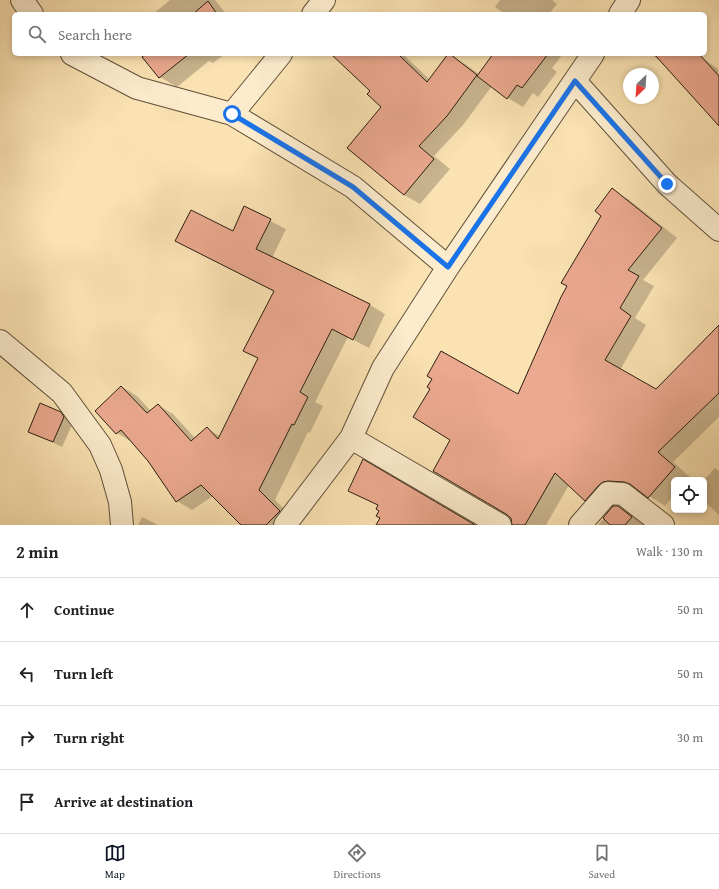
<!DOCTYPE html>
<meta charset="utf-8">
<style>
body{margin:0;font-family:"Gentium Book Plus",serif;background:#f6f6f6;color:#202124}
.controls{position:absolute;right:12px;bottom:12px;display:grid;overflow:hidden;border-radius:6px;box-shadow:0 2px 6px #0003}
.controls button{width:36px;height:36px;display:grid;place-items:center;padding:0;border:0;border-bottom:1px solid #e0e0e0;background:#fff;color:#202124;font:20px sans-serif}
.compass{position:absolute;left:623px;top:68px;width:36px;height:36px;border-radius:50%;background:#fff;box-shadow:0 2px 6px #0003;rotate:205deg}
.stop{position:absolute;width:12px;height:12px;margin:-9px;border:3px solid #1a73e8;border-radius:50%;background:#fff}
.stop.end{background:#1a73e8;border-color:#fff;box-shadow:0 1px 4px #0008}
.list{margin:0;padding:0;list-style:none}
h2{display:flex;justify-content:space-between;align-items:center;height:52px;margin:0;padding:0 16px;font-size:17px}
h2 small{font-size:13px;font-weight:400;color:#757577}
.list li{display:grid;grid-template-columns:26px 1fr auto;gap:12px;align-items:center;box-sizing:border-box;height:64px;padding:0 16px;border-top:1px solid #e0e0e0}
.list b{display:block;font-size:15px;white-space:nowrap}
.list em{font-size:13px;font-style:normal;color:#757577}
.icon{flex:none;width:22px;height:22px;fill:none;stroke:currentColor;stroke-width:2;stroke-linecap:round;stroke-linejoin:round}
.map{position:relative;flex:none;width:719px;height:525px;overflow:hidden}
.search{position:absolute;background:#fff;box-shadow:0 2px 6px #0003;left:12px;right:12px;top:12px;height:44px;display:flex;align-items:center;gap:10px;box-sizing:border-box;padding:0 14px;border-radius:6px;color:#757577;font-size:15px}
.sheet{height:308px;background:#fff}
nav{display:flex;justify-content:space-around;align-items:center;box-sizing:border-box;height:56px;border-top:1px solid #e0e0e0;background:#fff;font-size:11px;color:#757577}
nav a{display:grid;justify-items:center;gap:2px}
nav .on{color:#111827}
.map>svg:first-child{display:block}
</style>
<div class="map">
<svg width="719" height="525" viewBox="0 0 719 525">
<rect width="100%" height="100%" fill="#fae2b2"/>
<filter id="stains"><feTurbulence type="fractalNoise" baseFrequency=".005" numOctaves="4"/><feColorMatrix values="0 0 0 0 .2 0 0 0 0 .09 0 0 0 0 .02 0 0 0 .5 -.17"/></filter>
<radialGradient id="worn" r=".72"><stop offset=".6" stop-color="#630" stop-opacity="0"/><stop offset="1" stop-color="#630" stop-opacity=".3"/></radialGradient>
<path fill="#0003" d="M170 0H215L226 14H153Z
M500 0H552L557 4 549 14H505L495 7Z
M147 54H225L213 63 209 61 177 87 160 77Z
M350 54H403L430 80 449 55 465 64 479 74 495 54H563L552 68 557 72 538 97 533 93 523 107 508 98 492 86 463 125 434 156 450 169 420 204 404 195 382 107 371 91Z
M651 54H697L718 69 719 122 663 63Z
M612 190 628 199 677 238 643 280 654 286 635 318 646 325 620 370 656 390 719 326V417L673 462 690 477 687 480H674V495L665 506 640 490 625 489 601 509 585 500 569 485 546 525H513L518 395 603 216Z
M245 208 286 229 272 258 370 305 385 314 369 348 348 337 315 402 323 406 310 433 308 432 275 500 295 520 290 525H243L213 496 192 510 177 501 149 461 132 442 117 433 122 387 137 396 151 411 158 405 173 414 196 439 207 429 220 436 259 359 245 351 275 292 176 241 233 233Z
M60 413 70 419 73 423 62 447 29 431Z
M715 468 719 471V515L704 501V480Z
M349 491 473 525H382L379 506Z
M614 507H618L636 517 645 525H598Z
M142 517 158 525H138Z"/>
<path fill="#eba98f" stroke="#2b1f11" d="M208 1 217 14H193Z
M146 54H189L159 78 142 57Z
M331 54H398L427 82 448 54H450L477 75 447 116 419 146 434 159 404 195 347 148 381 107 367 94 370 91Z
M493 54H548L522 88 517 85 507 99 477 76Z
M654 54H699L719 76V126Z
M612 188 662 228 628 270 639 276 620 308 631 316 605 360 656 389 719 325V393L658 452 675 467 648 498 630 484 624 482 608 481 603 482 599 485 585 501 555 473 525 525H512L511 518 506 514 433 471 450 440 413 417 430 389 427 387 432 379 427 376 441 351 518 394 561 297 567 286 561 283 601 216 595 211Z
M244 206 271 219 256 249 370 304 353 340 332 329 300 392 308 397 294 425 292 424 259 490 280 511 266 525H241L201 485 176 502 148 461 121 430 116 434 95 411 121 386 147 413 158 404 191 441 207 427 218 439 258 358 243 351 274 291 175 241 191 210 233 231Z
M40 403 61 412 64 417 53 442 28 432Z
M363 459 475 525H376L380 518 376 516 379 511 376 509 378 505 348 491Z
M613 506H618L632 517 625 525H610L603 518Z"/>
<g fill="none" stroke-linecap="round" stroke-linejoin="round">
<defs>
<path id="minor" d="M22 0 32 14
M313 14 324 0
M620 14 629 0
M72 54 137 88 232 114 353 187 448 267
M575 81 667 184 719 230
M232 114 281 54
M0 341 62 393 100 445 111 470 120 502 122 525
M351 438 500 525
M285 525 351 438 383 368 448 267 593 54
M580 525 608 493 623 494 663 525"/>
</defs>
<use href="#minor" stroke="#5f5039" stroke-width="24"/>
<use href="#minor" stroke="#fceccd" stroke-width="22"/>
</g>
<g fill="none" stroke-linecap="round" stroke-linejoin="round">
<path stroke="#1a73e8" stroke-width="5" d="M232 114 353 187 448 267 575 81 667 184"/>
</g>
<rect width="100%" height="100%" filter="url(#stains)"/>
<rect width="100%" height="100%" fill="url(#worn)"/>
</svg>
<div class="controls">
<button><svg class="icon" aria-label="locate" viewBox="0 0 24 24"><circle cx="12" cy="12" r="6"/><path d="M12 2v4M12 18v4M2 12h4M18 12h4"/></svg></button>
</div>
<svg class="compass" viewBox="-18 -18 36 36"><path d="M0-13l5 13h-10z" fill="#e53935"/><path d="M0 13l5-13h-10z" fill="#757577"/></svg>
<div class="stop" style="left:232px;top:114px"></div>
<div class="stop end" style="left:667px;top:184px"></div>
<div class="search"><svg class="icon" aria-label="search" viewBox="0 0 24 24"><circle cx="10" cy="10" r="6"/><path d="M15 15l6 6"/></svg>Search here</div>
</div>
<section class="sheet">
<h2>2 min<small>Walk · 130 m</small></h2>
<ul class="list">
<li><svg class="icon" aria-label="ahead" viewBox="0 0 24 24"><path d="M12 20V5M6 11l6-6 6 6"/></svg><div><b>Continue</b></div><em>50 m</em></li>
<li><svg class="icon" aria-label="left" viewBox="0 0 24 24"><path d="M17 20v-9H6M10 6l-5 5 5 5"/></svg><div><b>Turn left</b></div><em>50 m</em></li>
<li><svg class="icon" aria-label="right" viewBox="0 0 24 24"><path d="M7 20v-9h11M14 6l5 5-5 5"/></svg><div><b>Turn right</b></div><em>30 m</em></li>
<li><svg class="icon" aria-label="arrive" viewBox="0 0 24 24"><path d="M6 21V4h12l-3 4 3 4H6"/></svg><div><b>Arrive at destination</b></div></li>
</ul>
</section>
<nav>
<a class="on"><svg class="icon" aria-label="map" viewBox="0 0 24 24"><path d="M3 6l6-2 6 2 6-2v14l-6 2-6-2-6 2zM9 4v14M15 6v14"/></svg>Map</a>
<a><svg class="icon" aria-label="directions" viewBox="0 0 24 24"><path d="M12 3l9 9-9 9-9-9zM9 14v-3h6M13 9l2 2-2 2"/></svg>Directions</a>
<a><svg class="icon" aria-label="saved" viewBox="0 0 24 24"><path d="M7 4h10v16l-5-4-5 4z"/></svg>Saved</a>
</nav>
